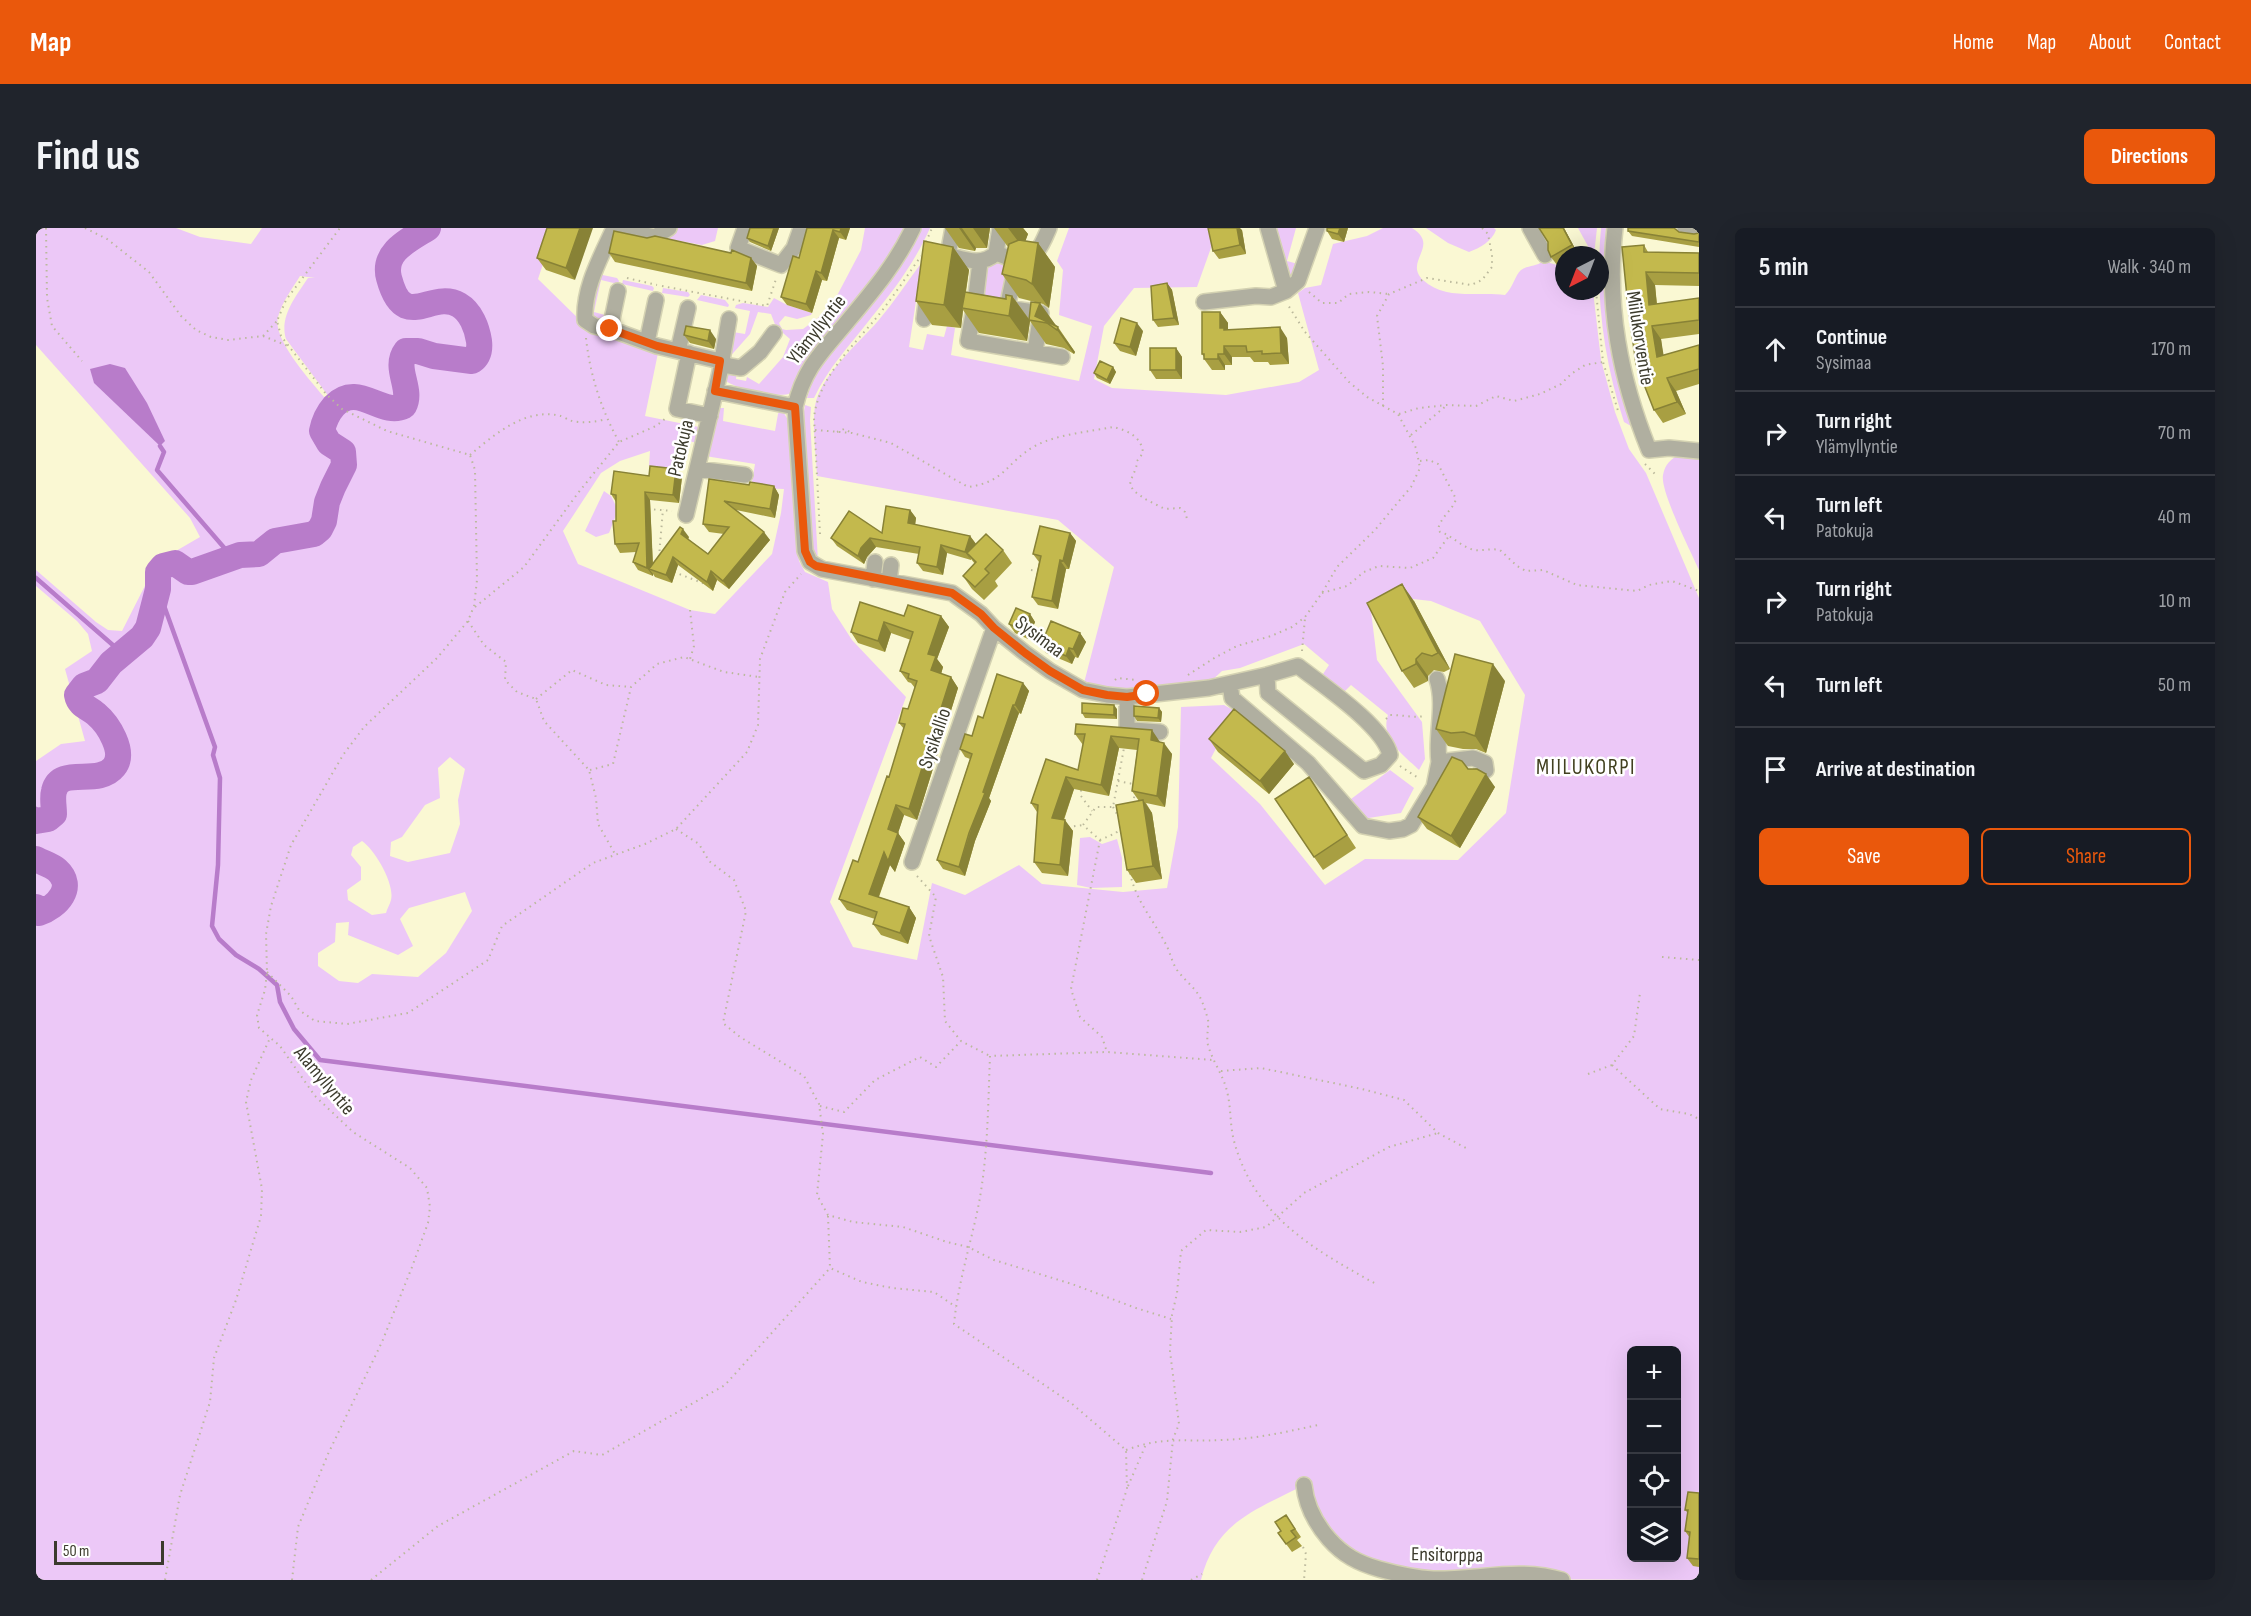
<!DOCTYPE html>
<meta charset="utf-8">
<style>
body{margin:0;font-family:"Sofia Sans Condensed",sans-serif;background:#20242c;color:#f1f3f6}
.controls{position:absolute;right:18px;bottom:18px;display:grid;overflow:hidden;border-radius:9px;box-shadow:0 6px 24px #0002}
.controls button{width:54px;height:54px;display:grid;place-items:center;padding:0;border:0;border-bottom:2px solid #363941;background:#171b24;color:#f1f3f6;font:30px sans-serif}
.compass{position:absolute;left:1519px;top:18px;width:54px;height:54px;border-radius:50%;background:#171b24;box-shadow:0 6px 24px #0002;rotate:222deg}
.scale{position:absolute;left:18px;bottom:15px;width:110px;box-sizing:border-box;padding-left:6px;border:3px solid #3c3b2d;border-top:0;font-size:16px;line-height:21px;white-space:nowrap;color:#3c3b2d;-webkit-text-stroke:4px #fff;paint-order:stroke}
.stop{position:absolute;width:18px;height:18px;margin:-14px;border:4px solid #ea580c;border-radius:50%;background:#fff}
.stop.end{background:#ea580c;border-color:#fff;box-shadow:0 2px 6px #0008}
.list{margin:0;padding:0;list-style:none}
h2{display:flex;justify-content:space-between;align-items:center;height:78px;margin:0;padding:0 24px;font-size:26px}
h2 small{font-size:20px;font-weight:400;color:#9ea1a6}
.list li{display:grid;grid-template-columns:39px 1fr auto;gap:18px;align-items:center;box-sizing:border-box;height:84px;padding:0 24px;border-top:2px solid #363941}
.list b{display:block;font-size:22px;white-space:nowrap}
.list p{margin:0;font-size:20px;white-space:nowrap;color:#9ea1a6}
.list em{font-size:20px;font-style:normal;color:#9ea1a6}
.actions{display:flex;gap:12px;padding:18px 24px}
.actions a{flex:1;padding:14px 0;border:2px solid #ea580c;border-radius:9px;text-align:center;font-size:21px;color:#ea580c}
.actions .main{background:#ea580c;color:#fff}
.icon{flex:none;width:33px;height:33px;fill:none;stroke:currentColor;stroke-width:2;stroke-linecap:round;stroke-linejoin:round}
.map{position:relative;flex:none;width:1663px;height:1352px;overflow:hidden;border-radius:9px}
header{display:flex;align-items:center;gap:36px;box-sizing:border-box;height:84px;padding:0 30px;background:#ea580c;color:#fff}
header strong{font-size:28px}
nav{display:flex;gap:33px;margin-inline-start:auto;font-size:21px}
.intro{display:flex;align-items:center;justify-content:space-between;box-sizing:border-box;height:144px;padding:0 36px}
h1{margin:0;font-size:42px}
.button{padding:15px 27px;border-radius:9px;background:#ea580c;color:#fff;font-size:21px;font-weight:700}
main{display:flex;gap:36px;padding:0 36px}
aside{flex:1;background:#171b24;border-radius:9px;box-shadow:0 6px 24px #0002}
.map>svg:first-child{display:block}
</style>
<header>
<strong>Map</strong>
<nav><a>Home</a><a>Map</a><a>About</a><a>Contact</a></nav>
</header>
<div class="intro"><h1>Find us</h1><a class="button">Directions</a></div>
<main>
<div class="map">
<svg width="1663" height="1352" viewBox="0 0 1663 1352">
<rect width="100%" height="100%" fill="#faf8d3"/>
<path fill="#ecc8f7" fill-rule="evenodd" d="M0 0H140L164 9 215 16 226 0H519L502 51 552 100 622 125 609 188 663 199 661 215 648 212 642 242 613 238 614 223 584 233 565 245 527 303 542 336 654 382 679 386 736 326 745 285 748 261 715 260 719 236 669 228 683 180H688L687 193 739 203 742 186 743 184 748 185 753 194 763 333 769 344 792 354 796 381 816 412 870 469 794 674 817 719 881 732 896 655 929 667 983 637 1006 656 1087 664 1131 660 1142 599 1145 479 1188 477 1199 483 1175 530 1224 576 1289 657 1329 631 1422 632 1470 585 1489 467 1444 393 1395 373 1350 368 1335 383 1341 432 1386 494 1389 531 1383 542C1367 526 1344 511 1352 487L1315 457 1308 464 1287 446 1293 437 1268 416 1204 440 1186 443 1172 456 1091 464 1048 455 1078 339 1022 292 781 248C780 225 776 200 779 178 784 148 822 116 842 93 858 74 872 53 886 34L873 119 887 122 891 106 908 109 911 98 919 100 915 127 1043 153 1056 98 1023 87 1027 42 1021 33 1033 0H1174L1176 17 1161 59 1098 60 1068 98 1058 151 1076 160 1190 167 1263 154 1283 142 1262 65 1269 60 1285 57 1297 16 1331 8 1347 0H1376C1405 18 1367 33 1387 52 1410 73 1442 63 1469 67 1477 60 1479 47 1485 42 1492 37 1500 39 1507 33L1521 37 1528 34V63H1557L1565 132 1579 184 1593 221 1610 245 1663 370V1352L1418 1351 1308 1327 1268 1257C1220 1282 1179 1294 1165 1352H0V533L25 516 49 513 29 441 56 423 52 406 41 393 0 358V342L60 394 72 402 86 403 121 334 164 309 154 290 0 117ZM264 48 279 50H272C260 68 243 89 250 111L293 169H288C275 153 236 111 242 89 246 74 256 61 264 48ZM414 529 429 541 422 572 424 596 414 625 372 634 354 628 355 614 366 609 389 577 404 570 402 540ZM326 613C339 622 359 656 355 672 354 676 351 681 350 685L336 687 312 672 311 662 325 652V639L315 627 317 619ZM429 664 436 683 410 725 382 749 336 746 322 755 303 753 282 738V725L299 714 300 695 313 694 312 707 362 727 377 718 364 691 373 680ZM1596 1122H1640V1330H1596Z
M639 0H682L679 13 666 17 628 10Z
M829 0H869L858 21 756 165C740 171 701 161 688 152L689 146 701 143 700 151 710 153 711 149 723 156 747 129 754 111 740 99 735 86 722 84 714 106 691 132 697 104 709 106 714 83 699 80 700 77 707 75 732 79 738 70 751 77 776 85 775 87 761 91 749 88 743 95 746 101 750 102 767 101 794 81 825 22Z
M885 0H894C879 34 858 62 835 90 814 117 792 140 778 170H771L775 157 783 140 863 41Z
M1237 0H1260L1251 33 1262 36 1259 47 1255 50 1244 27Z
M1390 0H1458L1460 2C1456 13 1444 20 1433 24L1412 15Z
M1542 0H1561L1558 27H1540L1553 20Z
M1565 0H1570L1568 24 1571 93 1575 125 1595 198 1588 194C1567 130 1559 65 1565 0Z
M963 31 974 37 969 74 942 72 948 37Z
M562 46 581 50 583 53 582 56 565 52 558 84 569 87 568 93 553 89Z
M587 52 616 58 618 60 617 63 586 56Z
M627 60 652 64 654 67 652 69 626 65Z
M665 67 689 72 693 77 692 79 661 72Z
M769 177 775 179 774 192 782 333 775 326 767 190Z
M1644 226 1663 227V342C1655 324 1624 263 1627 247 1629 236 1635 231 1644 226Z
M568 263 575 268 582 282 573 305 560 309 549 303Z
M1354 542 1378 560 1365 585 1326 591 1311 574Z
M1054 609 1066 616 1081 611 1086 630V659L1055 660 1041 657 1044 610Z"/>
<path fill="#b87cca" d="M74 136 89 140 111 175 129 213 124 218 58 155 54 141Z"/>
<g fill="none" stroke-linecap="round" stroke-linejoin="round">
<path stroke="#b87cca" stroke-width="4.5" d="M124 218 128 224 121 242 197 330
M0 350 86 425
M122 361 179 519 177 527 184 550 182 637 176 698 183 711 200 727 223 741 241 757 244 774 258 801 284 832 1175 945
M0 581 12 591"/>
<path stroke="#b87cca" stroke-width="26" d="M0 593 12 591 18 586C18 579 16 570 18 563 24 537 62 559 78 539 90 524 72 496 60 486 52 479 43 478 41 467L48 458 61 453 75 435 106 409 112 400 122 361V344L127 338 139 335 152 344H156L204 327 223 326 239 313 278 306 284 301 288 293 291 274 297 259 308 237 307 224 293 215 286 203C288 193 291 186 298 178 322 153 345 189 368 178 377 161 357 140 370 123H382L398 128 436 133C443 128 444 121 443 113 441 100 435 84 423 77 395 61 368 106 353 50 346 24 373 12 392 0
M0 631C7 635 15 637 21 642 40 659 21 679 3 685L0 679"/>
<defs>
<path id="minor" d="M578 0C565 29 547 60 549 92L558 98 577 102 621 118 684 133 693 138 705 140 724 124 738 105
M578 0 619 9 633 0
M709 0 702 20 745 37 758 20 765 0
M877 0C860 36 836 64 811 94 786 124 768 140 759 179L769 323 774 334 786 341 916 365 945 386 958 400 989 425 1014 443 1047 462 1071 467 1091 469 1173 460 1231 447 1262 438C1286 457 1348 498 1354 527L1345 537 1328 543 1232 465 1231 447
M964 0 960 25 981 33
M1232 0 1250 63
M1494 0 1509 27
M1579 0C1570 78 1584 150 1613 222L1633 220 1663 223
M1649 0 1663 2
M900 26 912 27 917 0
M912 27C928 31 946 39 960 25
M944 34 939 76 948 77
M1168 74 1220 68 1235 69 1250 63 1262 53 1281 0
M939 76 932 113 1026 129
M888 91 891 67
M574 101 582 63
M611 114 620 72
M642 123 652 80
M999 124 1005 85 971 80 981 33C1003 26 1004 21 1013 0
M653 125 641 181 674 188
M679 163 759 179
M661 241 709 247
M650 287 684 144 693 91
M837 351 839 334
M853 353 855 337
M1401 451C1410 479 1399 506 1403 534
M1194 456 1196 470 1272 535 1327 598 1353 603 1367 601 1375 597 1398 559 1403 534 1437 530 1449 535 1450 542 1445 545
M1091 469V502
M1097 502 1124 504
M876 634 958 400
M1268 1257C1270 1277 1280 1296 1293 1311 1307 1327 1322 1335 1343 1341 1361 1346 1379 1350 1397 1351 1441 1352 1483 1339 1526 1352"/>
</defs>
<use href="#minor" stroke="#d4d2b2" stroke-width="18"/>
<path stroke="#bbb99c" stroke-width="2" stroke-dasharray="1.5 4.5" stroke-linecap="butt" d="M10 0 11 70 16 98 46 133
M49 0 71 11 113 44 145 88 160 102 175 109 192 112 227 108 252 118
M890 14 896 0
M591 50 621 57
M626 58 731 78 740 51
M1560 63 1567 134 1583 186
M1273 64 1286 75H1302L1313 66 1333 64 1353 66
M227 108 241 93
M550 110C554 147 565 181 583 214
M1347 178V138L1341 88 1353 66 1391 50 1435 57 1446 52 1456 39V27L1452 6 1446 0
M1363 186 1383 180 1411 177 1440 178 1460 168 1478 173 1504 166 1525 156 1535 146 1549 137 1567 134
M779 202 816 205 855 215 932 259C970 254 970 234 999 218 1021 206 1053 204 1077 199 1091 202 1106 209 1107 225L1101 233C1101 242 1095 248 1094 257L1098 263 1109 271 1129 281 1144 280 1149 284 1152 294
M801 204 808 201 816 205
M1375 207 1410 178
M434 227C459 206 490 179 525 188 526 188 533 192 533 192 544 196 560 194 570 191
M1384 233 1393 232 1402 236 1420 271C1417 282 1406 287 1402 301L1404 304C1416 307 1426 320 1439 322 1447 323 1455 320 1464 322L1481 338 1490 343 1507 342 1541 357 1601 363 1613 357 1636 353 1663 363
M1609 236 1620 247
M612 281 636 283
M784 306 778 190C782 150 817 118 841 89 857 69 871 48 885 28
M623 329 627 281
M995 342 1002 343
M638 344 669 356
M1286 365 1311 358 1328 344 1343 338 1374 340 1397 330 1413 308
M439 379 488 339 542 265 583 214 620 198 630 190
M654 382 658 418 654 431
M432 393 448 417 470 434 469 452 481 464 500 471 508 493 553 542 560 570 562 596 579 626
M1266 423 1269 390
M1152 447 1180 429 1201 418 1235 408 1256 399 1269 389 1286 365 1301 339 1339 302 1363 273 1375 259 1384 240 1380 220 1362 186 1331 169 1313 154 1269 104 1252 77
M1079 452 1081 450 1100 452
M500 471 536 442 570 457 595 459
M1350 491 1354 487C1367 487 1377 490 1389 488
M1364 538 1384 551
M554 542 577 536 595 459 621 436 648 429 688 444 723 449
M1082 553 1097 556
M1045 562V568L1056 583
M1097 576 1099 564
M1077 579 1082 588
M1032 599 1047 597
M1085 599 1080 605 1064 612 1047 597 1060 579H1077L1088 520
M640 601 663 616 673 633 698 652 710 683 687 795 704 809 768 848 783 876 787 906 781 967 792 987 817 994 867 999 911 1014 932 1019 958 1032 1036 1056 1100 1080 1135 1091
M1064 612 1035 761 1044 789 1066 809 1071 824 1177 832
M1094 645C1100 673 1115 688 1128 713 1134 722 1135 733 1141 742 1149 753 1160 760 1166 773 1168 779 1170 785 1172 791 1173 800 1170 808 1172 817 1177 835 1189 849 1192 868 1195 882 1194 898 1198 913 1218 988 1277 1021 1340 1056
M881 648 900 669 893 708 907 749 909 793 925 813 954 828
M1626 729 1663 732
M231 744 255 768 263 782 279 793 311 796 372 785 452 732 466 698 557 635 609 616 640 601 711 524 722 497 724 431 749 364 765 346
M1576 837 1624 881 1653 886 1663 891
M1185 843 1225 840 1326 861 1368 872 1402 905 1430 920
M1552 846 1576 837 1598 808 1604 765
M784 878 808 884 839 852 884 829 900 839 925 813
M792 988 794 1040 826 1054 856 1060 898 1064 920 1079
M1090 1222C1128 1208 1148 1214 1186 1212 1219 1211 1250 1204 1282 1197
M1092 1258 1111 1214
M1267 1319 1270 1326 1268 1352
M129 1352 144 1267 174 1174 178 1130 200 1072 225 988 226 961 210 874 215 852 234 810
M256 1352 262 1299 292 1226 346 1114 376 1039 392 995 394 979 391 960 374 940 317 904 279 868 244 818 223 800 221 787 229 762 231 744 230 706 235 678 255 617 307 527 328 499 401 430 432 393 438 378 441 352 439 242 434 227 351 203 306 181 290 166 245 108 241 93 250 72 304 0
M335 1352 402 1298 538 1223 566 1227 689 1157 794 1040
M1061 1352 1091 1261 1090 1222 1035 1175 918 1096C922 1055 935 1015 943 975 952 926 952 877 954 828L1071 824
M1106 1352 1131 1273 1137 1211 1143 1196 1134 1123 1136 1087 1141 1065 1145 1023 1170 1002 1204 1004 1230 999 1268 965 1353 919 1402 905
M1155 1352 1166 1346"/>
<use href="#minor" stroke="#b0afa0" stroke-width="15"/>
</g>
<path fill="#a89f42" d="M511 0 539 52 510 42 501 30Z
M714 0H743L735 23 714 14 711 10Z
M771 0H814L810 12 803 10 791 53 786 52 776 85 751 77 745 69 763 30Z
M909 0H954L951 20H940L939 23 923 20Z
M958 0H987L992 6 989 13 1002 15 1019 39 1013 80 1007 76 983 70 966 46 972 19Z
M1312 0 1308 14 1296 11 1291 3Z
M1503 0H1528L1542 26 1540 27H1528V34L1521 37 1515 29 1512 14Z
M1206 2 1210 26 1183 31 1177 23Z
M1592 3 1643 4 1658 6 1663 5V19L1596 8Z
M611 10 715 30 721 38 716 63 579 34 573 25Z
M1608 17 1612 24 1663 25V58L1619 57 1621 76 1663 70V106L1625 111 1627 128 1663 117V156L1640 163 1650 186 1627 195 1618 182Z
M917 19 933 42 930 64 970 71 976 68 993 91 995 74 1022 99 1039 124 1038 126 1028 120 1010 116 994 93 991 113 943 105 927 82 925 100 896 97 880 73Z
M1131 55 1136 62 1143 97 1122 99 1117 92Z
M1184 84 1192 95V102L1251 110 1253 136 1234 137 1232 134H1218L1214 129H1196V137H1189V142H1176L1168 131V129L1166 126Z
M1107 103 1100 128 1084 123 1078 115Z
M648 107 680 111 678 121 654 115Z
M1140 120 1146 129V151H1120L1114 142Z
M1077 139 1080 144 1074 156 1061 150 1058 145Z
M613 248 646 249 643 275 614 272 617 336 653 309 652 311 672 326 688 306 673 304 667 296 673 251 713 257 738 258 743 267 739 290 700 282 734 312 693 361 681 352 677 363 642 337 636 355 619 349 617 346V348L602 342 597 334 600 324 584 325 579 316 580 293V274L575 266Z
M874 282 880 290 879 297 934 308 940 316 967 322 976 335 959 353 962 358 948 372 936 361 927 348 939 336 935 331V332L911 325 907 347 887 343 881 335 883 326 840 319 831 329 828 336 801 318 795 310 846 305Z
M1034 305 1040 313 1033 341H1030L1022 381 1002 377 996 369 1003 334 997 326Z
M1378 373 1414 441 1408 444 1398 442 1392 448V453L1378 460 1366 443Z
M994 386 999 394 992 411 979 405 973 396Z
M868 388H905L913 399 901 431 907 439 905 446 915 449 922 460 881 592 868 587 862 605 869 615 859 644 854 637 843 669 873 679 880 690 872 716 845 707 837 696 839 691 811 682 803 671 822 634 853 549 868 501 863 495 872 481 879 460 875 455 872 454 864 443 875 412 855 405 849 424 822 415 815 404Z
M1044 405 1050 414 1042 430 1039 429 1036 436 1010 425 1005 417Z
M1469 453 1450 525 1440 521H1427L1412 518 1400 501Z
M987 455 993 463 985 486 983 485 953 570 955 573 939 613 929 648 907 641 901 632 934 531 929 529 924 521 936 508 947 490Z
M1123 480 1126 484 1125 494 1101 493 1098 488Z
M1081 481V491L1049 490 1046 485Z
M1040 496 1124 514 1136 526 1129 579 1110 575 1116 585 1126 651 1100 655 1091 642 1103 573 1096 563 1101 522 1083 520 1073 568 1038 561 1028 592 1037 603 1032 648 1006 645 998 634 1001 584 995 575 1010 531 1042 542 1047 517 1039 506Z
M1173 511 1258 536 1233 566 1182 524Z
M1432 541 1459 559 1424 620 1391 601 1382 589Z
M1273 549 1320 620 1287 642 1278 629Z
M1663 1265V1339L1657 1338 1651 1330 1654 1310 1649 1303 1652 1285 1649 1282Z
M1250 1287 1265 1309 1261 1312 1266 1318 1256 1324 1242 1305 1245 1303Z"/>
<path fill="#888236" d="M544 0H557L539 52 530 40Z
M738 0H743L735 23 732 18Z
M805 0H814L810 12 804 4Z
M923 0H926L940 20 939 23Z
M937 0H954L951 20Z
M972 0H987L992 6 987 20Z
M1201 0H1204L1206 2 1210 26 1204 17Z
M1304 0H1312L1308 14 1302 6Z
M1527 0H1528L1542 26 1536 17Z
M797 2 803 10 791 53 785 45Z
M1002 15 1019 39 1013 80 996 56Z
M917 19 933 42 927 80H926L927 82 925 100 908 77Z
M715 30 721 38 716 63 710 55Z
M780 43 786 52 776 85 770 76Z
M1610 44 1619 57 1622 90 1613 77Z
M1131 55 1136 62 1143 97 1138 90Z
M976 68 994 93 991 113 973 88Z
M1004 75 1039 124 1038 126 1021 102 999 88Z
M1184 84 1192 95V105L1184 100Z
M1101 95 1107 103 1100 128 1094 119Z
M1616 98 1625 111 1630 142 1621 129Z
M1244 99 1251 110 1253 136 1245 125Z
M674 102 680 111 678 121 672 113Z
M1188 118 1196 129V137L1188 126Z
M1140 120 1146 129V151L1140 142Z
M1182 126 1189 137V142L1182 131Z
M1077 139 1080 144 1074 156 1071 152Z
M1631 150 1640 163 1650 186 1641 174Z
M640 241 646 249 643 275 637 267Z
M738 258 743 267 739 290 734 281Z
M609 264 614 272 617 342 613 341 617 346V348L611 340Z
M874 282 880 290 878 304 872 295Z
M647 301 653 309 651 314 645 306Z
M728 304 734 312 693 361 687 353Z
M1034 305 1040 313 1033 341 1027 333Z
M934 308 940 316 931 325 935 332 929 324Z
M834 310 840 319 831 329 828 336 822 328 825 320Z
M905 317 911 325 907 347 901 339Z
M637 329 642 337 636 355 630 347Z
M1024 332 1030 341 1022 381 1016 373Z
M675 343 681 352 677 363 671 354Z
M1366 356 1378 373 1414 441 1402 425Z
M994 386 999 394 992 411 986 402Z
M905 388 913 399 901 431 907 439 903 453 895 442 892 426Z
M848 394 855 405 849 424 842 413Z
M1044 405 1050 414 1042 430 1037 421Z
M1033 420 1039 429 1036 436 1030 428Z
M1380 431 1392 448V453L1380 436Z
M1457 436 1469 453 1450 525 1439 508Z
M915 449 922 460 881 592 873 581Z
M987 455 993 463 985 486 979 477Z
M977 477 983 485 953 570 955 573 939 613 929 648 923 639 947 564Z
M1078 477 1081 481V491L1078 487Z
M1123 480 1126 484 1125 494 1122 490Z
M1116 502 1124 514 1115 512Z
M1075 508 1083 520 1073 568 1065 557Z
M1128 515 1136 526 1129 579 1121 568Z
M1249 523 1258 536 1233 566 1224 553Z
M1450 546 1459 559 1424 620 1415 608Z
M1030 549 1038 561 1024 602 1016 590Z
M1107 572 1116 585 1126 651 1117 638Z
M860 577 868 587 862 605 869 615 859 644 854 637 840 676 833 666Z
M1029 592 1037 603 1032 648 1024 637Z
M873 679 880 690 872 716 864 705Z"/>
<path fill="#c3b94d" stroke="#888236" stroke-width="1.5" d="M511 0H544L530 40 501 30Z
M714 0H738L732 18 711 10Z
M771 0H805L804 4 797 2 785 45 780 43 770 76 745 69 757 28 763 30Z
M1172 0H1201L1204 17 1177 23Z
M1291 0H1304L1302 6 1291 3Z
M1503 0H1527L1536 17 1515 29 1512 22V14Z
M1592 0H1638L1643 4 1658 6 1663 5V14L1592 3Z
M578 3 611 10 619 8 695 25 696 22 715 30 710 55 573 25Z
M983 12 1002 15 996 56 990 52 966 46 973 16Z
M888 13 917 19 908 77 880 73Z
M1608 17V24L1663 25V45L1610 44 1613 77 1663 70V92L1616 98 1621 129 1663 117V141L1631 150 1641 174 1618 182 1600 136 1592 79 1586 19Z
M1131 55 1138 90 1117 92 1115 58Z
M929 64 970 71V67L976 68 973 88 926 80Z
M995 74 1004 75 999 88 1022 99 1021 102 1011 95 993 92Z
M1166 84H1184V100H1188V102L1244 99 1245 125 1226 126V123L1211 124 1210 118H1188V126H1182V131H1168V126H1166Z
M1085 90 1101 95 1094 119 1078 115Z
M650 98 674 102 672 113 648 107Z
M1114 120H1140V142H1114Z
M1064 133 1077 139 1071 152 1058 145Z
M614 238 640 241 637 267 609 264 611 340 597 334 603 315 579 316 577 293H580V267L575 266 578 243 613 248Z
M673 251 713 257 714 254 738 258 734 281 688 273 728 304 687 353 675 343 671 354 637 329 630 347 613 341 644 299 647 301 645 306 672 326 693 299 667 296Z
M850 278 874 282 872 295 934 308 929 324 905 317 901 339 881 335 884 319 834 310 825 320 822 328 795 310 813 283 846 305Z
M1004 298 1034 305 1027 333 1024 332 1016 373 996 369 1005 328 997 326Z
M950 306 967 322 949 341 953 345 939 359 927 348 940 334 931 325Z
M1366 356 1402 425 1396 428 1386 425 1380 431V436L1366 443 1331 375Z
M824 374 868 388 872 377 905 388 892 426 900 428 895 442 915 449 873 581 860 577 852 601 862 605 852 633 848 624 833 666 873 679 864 705 837 696 841 684 803 671 817 632 822 634 851 548 853 549 869 496 863 495 867 480 872 481 881 453 872 450 873 446 864 443 877 404 848 394 842 413 815 404Z
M980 380 994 386 986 402 973 396Z
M1015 393 1044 405 1037 421 1033 420 1030 428 1005 417Z
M1419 426 1457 436 1439 508 1428 504 1415 505 1400 501Z
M961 446 987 455 979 477H977L947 564 949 565 933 605 923 639 901 632 936 526 924 521 929 506 936 508 942 488 947 490Z
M1046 475 1078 477V487L1046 485Z
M1098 478 1123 480 1122 490 1098 488Z
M1198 481 1249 523 1224 553 1173 511Z
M1040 496 1116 502 1115 512 1128 515 1121 568 1096 563 1103 511 1075 508 1065 557 1030 549 1016 590 1029 592 1024 637 998 634 1002 577 995 575 1010 531 1042 542 1049 506H1039Z
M1416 529 1426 533 1432 541H1441L1450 546 1415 608 1382 589Z
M1273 549 1311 607 1278 629 1239 571Z
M1107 572 1117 638 1091 642 1080 577Z
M1652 1264 1663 1265V1331L1651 1330 1654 1304 1649 1303 1652 1282H1649Z
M1250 1287 1259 1301 1255 1303 1260 1309 1250 1316 1242 1305 1245 1303 1239 1294Z"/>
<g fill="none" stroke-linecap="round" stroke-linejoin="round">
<path stroke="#ea580c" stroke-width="8" d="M574 101 621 118 684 133 679 163 759 179 769 323 774 334 780 338 916 365 945 386 958 400 989 425 1014 443 1047 462 1071 467 1091 469 1111 466"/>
</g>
<g text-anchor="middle" stroke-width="5" stroke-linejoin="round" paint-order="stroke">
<g font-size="20" fill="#3c3b2d" stroke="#fff">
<text transform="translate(780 101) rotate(-52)" y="7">Ylämyllyntie</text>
<text transform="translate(1605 110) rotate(81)" y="7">Miilukorventie</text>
<text transform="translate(644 220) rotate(-77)" y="7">Patokuja</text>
<text transform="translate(1004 408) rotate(37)" y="7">Sysimaa</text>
<text transform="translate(898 510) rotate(-71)" y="7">Sysikallio</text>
<text transform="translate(289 852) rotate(50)" y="7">Alamyllyntie</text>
<text transform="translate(1411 1326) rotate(1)" y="7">Ensitorppa</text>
</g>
<g font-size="22" letter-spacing="1.5" fill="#424020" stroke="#fff">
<text x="1550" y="546">MIILUKORPI</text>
</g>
</g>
</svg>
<div class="controls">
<button>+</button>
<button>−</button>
<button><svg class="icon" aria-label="locate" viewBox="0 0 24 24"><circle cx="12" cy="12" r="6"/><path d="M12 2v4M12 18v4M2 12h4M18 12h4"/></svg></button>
<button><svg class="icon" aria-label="layers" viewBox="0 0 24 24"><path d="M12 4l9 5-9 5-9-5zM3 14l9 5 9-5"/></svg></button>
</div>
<svg class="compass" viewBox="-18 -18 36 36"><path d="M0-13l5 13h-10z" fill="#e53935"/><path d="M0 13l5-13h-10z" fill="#9ea1a6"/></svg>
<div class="scale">50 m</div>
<div class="stop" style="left:1111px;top:466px"></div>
<div class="stop end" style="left:574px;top:101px"></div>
</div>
<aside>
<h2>5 min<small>Walk · 340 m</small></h2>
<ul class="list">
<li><svg class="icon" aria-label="ahead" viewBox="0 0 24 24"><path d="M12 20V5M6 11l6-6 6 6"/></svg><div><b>Continue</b><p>Sysimaa</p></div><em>170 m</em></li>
<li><svg class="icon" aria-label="right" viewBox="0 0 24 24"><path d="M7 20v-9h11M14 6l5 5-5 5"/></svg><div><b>Turn right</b><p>Ylämyllyntie</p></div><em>70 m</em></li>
<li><svg class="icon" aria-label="left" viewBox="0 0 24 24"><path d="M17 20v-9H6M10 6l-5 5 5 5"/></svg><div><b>Turn left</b><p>Patokuja</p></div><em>40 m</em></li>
<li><svg class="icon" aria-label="right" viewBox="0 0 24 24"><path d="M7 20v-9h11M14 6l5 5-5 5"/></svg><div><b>Turn right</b><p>Patokuja</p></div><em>10 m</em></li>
<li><svg class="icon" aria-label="left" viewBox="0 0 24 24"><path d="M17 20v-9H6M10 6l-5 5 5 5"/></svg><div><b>Turn left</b></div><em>50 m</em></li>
<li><svg class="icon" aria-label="arrive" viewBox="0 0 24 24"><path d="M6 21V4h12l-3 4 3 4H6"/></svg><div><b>Arrive at destination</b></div></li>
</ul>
<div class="actions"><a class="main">Save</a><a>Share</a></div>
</aside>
</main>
